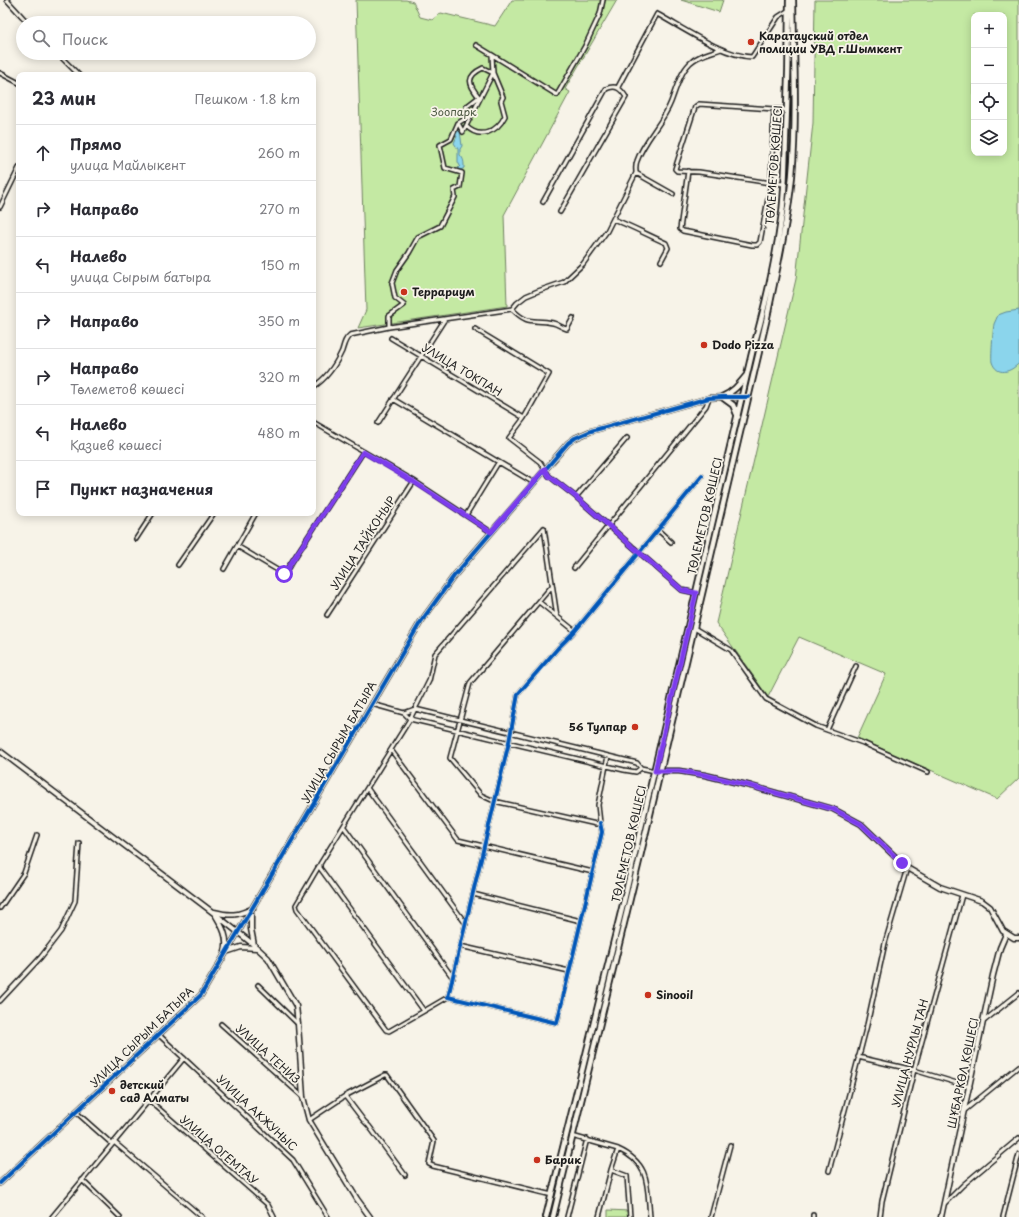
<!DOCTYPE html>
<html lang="ru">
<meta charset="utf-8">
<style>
body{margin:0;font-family:"Playpen Sans",sans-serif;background:#f7f7f7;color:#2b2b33}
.controls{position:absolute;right:12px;top:12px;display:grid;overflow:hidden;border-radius:8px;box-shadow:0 2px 10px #0003}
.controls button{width:36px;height:36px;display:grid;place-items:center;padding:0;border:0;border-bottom:1px solid #e1e1e2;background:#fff;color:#2b2b33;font:20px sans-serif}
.stop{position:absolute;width:12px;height:12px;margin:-9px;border:3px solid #7c3aed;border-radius:50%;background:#fff}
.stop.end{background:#7c3aed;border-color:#fff;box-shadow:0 1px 4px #0008}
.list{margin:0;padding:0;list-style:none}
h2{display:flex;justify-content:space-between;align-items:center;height:52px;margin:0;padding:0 16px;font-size:17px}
h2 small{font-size:13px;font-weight:400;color:#7c7c81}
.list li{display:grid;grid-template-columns:26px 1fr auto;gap:12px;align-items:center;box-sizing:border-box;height:56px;padding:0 16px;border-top:1px solid #e1e1e2}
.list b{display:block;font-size:15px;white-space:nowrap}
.list p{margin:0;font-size:13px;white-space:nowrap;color:#7c7c81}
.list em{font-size:13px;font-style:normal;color:#7c7c81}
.icon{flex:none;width:22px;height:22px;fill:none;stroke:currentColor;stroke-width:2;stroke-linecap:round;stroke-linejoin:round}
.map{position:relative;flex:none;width:1019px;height:1217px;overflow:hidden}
.search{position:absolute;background:#fff;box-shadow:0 2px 10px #0003;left:16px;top:16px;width:300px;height:44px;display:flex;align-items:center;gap:10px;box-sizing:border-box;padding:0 14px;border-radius:22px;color:#7c7c81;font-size:15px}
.panel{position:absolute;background:#fff;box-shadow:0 2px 10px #0003;left:16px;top:72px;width:300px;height:444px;border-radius:8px}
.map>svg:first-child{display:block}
</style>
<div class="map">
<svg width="1019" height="1217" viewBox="0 0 1019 1217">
<rect width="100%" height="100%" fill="#f7f3e8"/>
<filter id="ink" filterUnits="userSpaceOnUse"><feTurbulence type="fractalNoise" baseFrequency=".025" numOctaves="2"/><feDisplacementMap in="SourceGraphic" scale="8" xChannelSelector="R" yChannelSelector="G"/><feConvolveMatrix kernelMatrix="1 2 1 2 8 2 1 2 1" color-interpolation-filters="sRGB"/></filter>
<g filter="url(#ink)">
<path fill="#c4e9a3" stroke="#708260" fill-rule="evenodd" d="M356 0H406L413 2 420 17 432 20 441 13 495 26 512 0H617L565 89 570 92 504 215 507 306 358 328 366 310Z
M681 0H723L719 12Z
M815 0H1019V778L997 799 857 738 886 674 799 637 768 697 716 623 796 279 813 123ZM974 15H1004V153H974Z
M608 1210 629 1211V1217H608Z"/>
<path fill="#8bd5ec" stroke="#5f8b99" d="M455 131H460L462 146 460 149V155C464 159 464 162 464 168L458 172V168L460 166 458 162V149L454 143 457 136 454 135Z
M1019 310V363C1011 372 997 377 992 362 991 358 993 329 994 324 995 321 997 318 998 315L1006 312Z"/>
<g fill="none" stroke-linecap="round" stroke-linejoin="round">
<defs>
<path id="street" d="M7 0 28 23
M476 45 557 95 585 46 600 14 603 0
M57 53 79 75
M0 73 19 83
M618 87 657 14C683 28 723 56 752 57L778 17 789 10
M699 104 774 109 771 183 699 172 677 171 675 169 695 107Z
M774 109 787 110
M466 126C480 140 497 132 505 116L501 101 503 97 493 73 483 68C466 76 468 84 479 97L466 107 468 117 458 123 463 132 493 73 492 55
M688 171 680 229 683 231 752 245H757L760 242 771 183 785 184
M636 173 673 194
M543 202 606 89C616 84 621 89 626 97L560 212
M0 207 19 168
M613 219C631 226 648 235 666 243L668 248 661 261
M512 309C530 327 533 318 553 323 558 324 562 328 567 329L573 318
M389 327V316L404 305 395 298 392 283 397 270 409 253 418 237 440 226 455 197 454 190 460 187 462 173 445 168 440 145 451 139 458 123
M475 329 549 374 524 418 509 438 540 462 549 476 576 497 682 590 696 593
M391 338 524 418
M313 387C326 379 336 364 342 351 344 344 345 339 350 335L389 327 512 309 517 303 526 296 538 291 564 282 583 264 607 231 636 173C636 169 635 165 637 161 644 140 663 123 671 102 676 89 680 73 690 63 698 55 710 53 721 49
M393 399 534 483
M313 422 414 481 491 532
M378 423 445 319
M576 497 627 438
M466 515 498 463
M544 528 557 617
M658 530 671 542
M136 539 153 513
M237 546 284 574 363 452
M178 565 214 513
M574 568 706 406 709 398
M224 569 256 513
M552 586 470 683 450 758 481 795 494 801 596 824 600 823 598 805 608 756
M539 602 575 631
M327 615 414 481
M694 628 731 650 766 699 816 726 863 743 928 772
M372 704 404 713 415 709 637 763 641 768 655 771
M404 713 410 719 624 770 636 772 641 768
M827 730 856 666
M391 750 458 840 593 872
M367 788 320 864V868L424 1011 448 997
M600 823 602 832 557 1023 448 997 509 742 518 694 558 648 575 631 702 476
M344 827 453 978
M319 866 296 905 297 909 386 1030 389 1031 424 1011
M473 894 581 921
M0 908 24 873 37 835
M466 924 367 788 410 719 429 681 435 654 544 528
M460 946 569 971
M258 985 298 1024
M0 1001 41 957 61 931 75 901 79 843
M984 1021 1019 993
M221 1024 303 1097
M159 1035 293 1160 328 1217
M858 1057 914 1070 970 1087
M345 1096 364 1121 369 1126 405 1175
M149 1100 268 1205 274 1217
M965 1110 1019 1066
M76 1112 112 1144
M309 1120 345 1096 385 1075H387L434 1141 429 1164 433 1166 552 1195
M572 1136 618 1149 611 1170 627 1176 630 1217
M114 1142 202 1217
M618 1149C651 1164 647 1186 650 1217
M829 1171 867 1025 885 943 907 868
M82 1180 120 1217
M945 1203 963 1185 1019 1138
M52 1217 184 1058
M567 1217 587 1139
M599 1217 611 1170
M711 1217 730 1145
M813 1217V1215
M880 1217 882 1201 914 1070 962 895
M1003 1217 1019 1154"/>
<path id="secondary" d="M0 751 215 914 254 945 268 958 296 1006 298 1024 303 1097 309 1120 357 1199 370 1217
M655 771H679L705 775 751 786 833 809 861 824 907 868 940 887 982 901 990 907 1003 931 1014 938H1019
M214 912C230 916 238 916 253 908
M251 912V929L254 945
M216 916C222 926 229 938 225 951
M226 952 241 947 256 948
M0 1183 201 995 420 623 454 576 568 443 575 438 591 431 709 398 722 397H748
M941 1217 993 975 1000 948 1006 934"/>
<path id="primary" d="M722 397C733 392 738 386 746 376
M722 397 733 405 738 417
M546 1217 624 900 752 353C765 307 776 260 782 213 785 188 785 162 786 137 788 91 789 46 789 0
M553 1217 640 857 766 322C776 274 787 225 792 176 797 118 794 58 793 0"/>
</defs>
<use href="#street" stroke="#1c1c1c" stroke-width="6"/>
<use href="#secondary" stroke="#1c1c1c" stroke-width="7"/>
<use href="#primary" stroke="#1c1c1c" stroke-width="8"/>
<use href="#street" stroke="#f7f3e8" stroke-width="3"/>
<use href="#secondary" stroke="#f7f3e8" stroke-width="4"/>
<use href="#primary" stroke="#f7f3e8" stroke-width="4.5"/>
<defs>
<path id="cycleway" d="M600 823 602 832 557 1023 448 997 509 742 518 694 558 648 575 631 702 476
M0 1183 201 995 420 623 454 576 568 443 575 438 591 431 709 398 722 397H748"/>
</defs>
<use href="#cycleway" stroke="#f7f3e8" stroke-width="6"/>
<use href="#cycleway" stroke="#0057b8" stroke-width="4"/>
</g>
</g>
<g fill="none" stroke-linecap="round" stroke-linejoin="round" filter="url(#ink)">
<path stroke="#7c3aed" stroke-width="5" d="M284 574 363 452 414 482 491 532 545 469 549 476 576 497 682 590 696 593 655 771H679L705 775 751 786 833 809 861 824 902 863"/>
</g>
<g fill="#c8321e" stroke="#f7f3e8" stroke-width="1.5">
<circle cx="751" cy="42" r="4"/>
<circle cx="404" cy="292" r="4"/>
<circle cx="704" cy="345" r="4"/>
<circle cx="635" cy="727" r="4"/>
<circle cx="648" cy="995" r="4"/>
<circle cx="112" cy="1091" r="4"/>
<circle cx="537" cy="1160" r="4"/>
</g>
<g text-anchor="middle" stroke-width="3.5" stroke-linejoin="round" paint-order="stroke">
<g font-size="11" font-weight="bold" fill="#1c1c1c" stroke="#f7f3e8" text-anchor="start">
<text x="759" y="40">Каратауский отдел<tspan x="759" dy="13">полиции УВД г.Шымкент</tspan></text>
<text x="412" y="296">Террариум</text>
<text x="712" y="349">Dodo Pizza</text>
<text x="627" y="731" text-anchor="end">56 Тулпар</text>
<text x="656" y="999">Sinooil</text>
<text x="120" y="1089">детский<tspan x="120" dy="13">сад Алматы</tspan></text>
<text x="545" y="1164">Барик</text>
</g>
<g font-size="11" fill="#4e5a44" stroke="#f7f3e8">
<text x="454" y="116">Зоопарк</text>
</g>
<g font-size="11" fill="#1c1c1c" stroke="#f7f3e8">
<text transform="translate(774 165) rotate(-86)" y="4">ТӨЛЕМЕТОВ КӨШЕСІ</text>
<text transform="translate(462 370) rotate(31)" y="4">УЛИЦА ТОКПАН</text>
<text transform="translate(705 516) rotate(-77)" y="4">ТӨЛЕМЕТОВ КӨШЕСІ</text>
<text transform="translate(363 543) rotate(-57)" y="4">УЛИЦА ТАЙКОНЫР</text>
<text transform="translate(339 742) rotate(-60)" y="4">УЛИЦА СЫРЫМ БАТЫРА</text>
<text transform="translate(629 844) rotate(-77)" y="4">ТӨЛЕМЕТОВ КӨШЕСІ</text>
<text transform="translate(142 1037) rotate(-44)" y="4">УЛИЦА СЫРЫМ БАТЫРА</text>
<text transform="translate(910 1053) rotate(-75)" y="4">УЛИЦА НУРЛЫ ТАН</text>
<text transform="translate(268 1054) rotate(42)" y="4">УЛИЦА ТЕНИЗ</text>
<text transform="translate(963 1073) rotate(-78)" y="4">ШҰБАРКӨЛ КӨШЕСІ</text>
<text transform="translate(257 1113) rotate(43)" y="4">УЛИЦА АКЖУНЫС</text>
<text transform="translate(219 1150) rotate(41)" y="4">УЛИЦА ОГЕМТАУ</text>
</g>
</g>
</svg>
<div class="controls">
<button>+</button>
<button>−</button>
<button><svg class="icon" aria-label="locate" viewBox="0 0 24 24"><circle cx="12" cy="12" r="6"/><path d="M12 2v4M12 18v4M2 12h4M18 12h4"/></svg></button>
<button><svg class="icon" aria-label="layers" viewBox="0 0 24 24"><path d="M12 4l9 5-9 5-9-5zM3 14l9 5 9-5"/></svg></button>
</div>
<div class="stop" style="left:284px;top:574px"></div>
<div class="stop end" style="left:902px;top:863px"></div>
<div class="search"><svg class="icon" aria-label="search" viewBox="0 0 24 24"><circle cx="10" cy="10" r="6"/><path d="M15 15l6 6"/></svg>Поиск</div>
<section class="panel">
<h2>23 мин<small>Пешком · 1.8 km</small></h2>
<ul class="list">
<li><svg class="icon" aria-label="ahead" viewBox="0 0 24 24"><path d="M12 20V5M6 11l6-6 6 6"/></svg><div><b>Прямо</b><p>улица Майлыкент</p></div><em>260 m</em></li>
<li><svg class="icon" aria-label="right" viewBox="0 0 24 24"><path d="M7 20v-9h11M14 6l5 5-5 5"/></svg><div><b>Направо</b></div><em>270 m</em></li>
<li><svg class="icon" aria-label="left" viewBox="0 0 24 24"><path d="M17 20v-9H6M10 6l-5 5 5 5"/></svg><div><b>Налево</b><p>улица Сырым батыра</p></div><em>150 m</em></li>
<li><svg class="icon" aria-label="right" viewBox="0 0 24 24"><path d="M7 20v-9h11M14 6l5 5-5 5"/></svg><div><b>Направо</b></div><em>350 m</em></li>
<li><svg class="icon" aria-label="right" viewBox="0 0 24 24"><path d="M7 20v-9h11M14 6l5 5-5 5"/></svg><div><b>Направо</b><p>Төлеметов көшесі</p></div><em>320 m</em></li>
<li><svg class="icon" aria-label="left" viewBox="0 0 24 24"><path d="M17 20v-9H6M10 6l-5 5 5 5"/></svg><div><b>Налево</b><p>Қазиев көшесі</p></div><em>480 m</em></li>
<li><svg class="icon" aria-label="arrive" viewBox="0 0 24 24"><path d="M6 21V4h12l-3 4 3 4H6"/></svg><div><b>Пункт назначения</b></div></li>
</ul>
</section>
</div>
